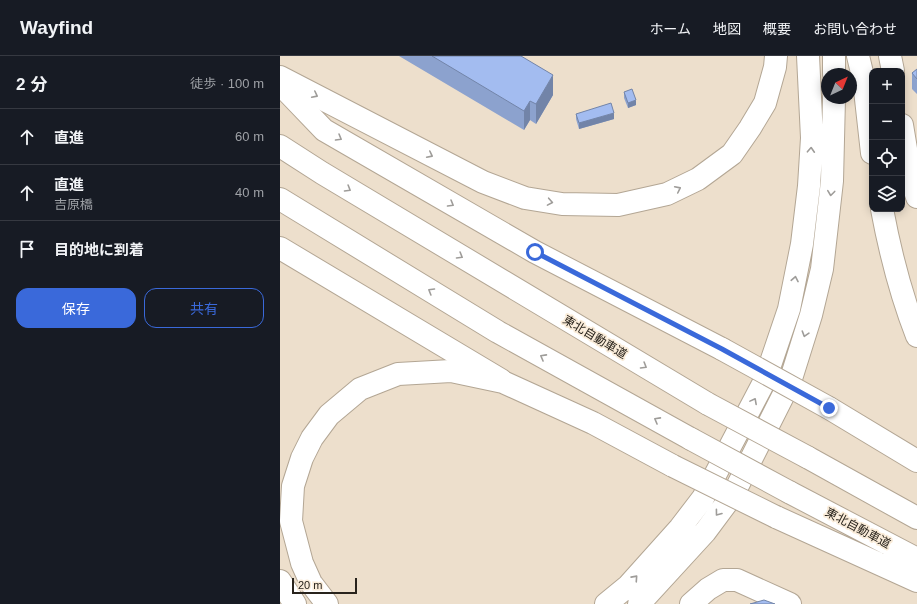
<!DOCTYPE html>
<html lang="ja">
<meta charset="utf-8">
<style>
body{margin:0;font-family:Helvetica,"Noto Sans JP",sans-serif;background:#242831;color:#f1f3f6}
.controls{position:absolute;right:12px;top:12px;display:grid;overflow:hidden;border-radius:8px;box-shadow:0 2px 10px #0003}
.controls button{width:36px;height:36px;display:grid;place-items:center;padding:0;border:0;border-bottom:1px solid #363941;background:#171b24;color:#f1f3f6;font:20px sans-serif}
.compass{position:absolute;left:541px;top:12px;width:36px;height:36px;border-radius:50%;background:#171b24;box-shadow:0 2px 10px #0003;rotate:43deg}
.scale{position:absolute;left:12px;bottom:10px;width:65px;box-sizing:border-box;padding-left:4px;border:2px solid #28231c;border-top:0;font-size:11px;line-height:14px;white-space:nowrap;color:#28231c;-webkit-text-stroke:3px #faecd9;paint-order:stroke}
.stop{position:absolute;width:12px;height:12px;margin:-9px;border:3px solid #3a69da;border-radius:50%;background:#fff}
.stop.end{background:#3a69da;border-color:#fff;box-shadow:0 1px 4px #0008}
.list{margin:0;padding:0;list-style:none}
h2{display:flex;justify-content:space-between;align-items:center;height:52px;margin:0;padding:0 16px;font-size:17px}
h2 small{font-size:13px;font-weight:400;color:#9ea1a6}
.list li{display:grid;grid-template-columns:26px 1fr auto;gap:12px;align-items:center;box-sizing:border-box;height:56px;padding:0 16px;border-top:1px solid #363941}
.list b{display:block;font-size:15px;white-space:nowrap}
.list p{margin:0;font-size:13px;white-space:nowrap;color:#9ea1a6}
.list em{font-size:13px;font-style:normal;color:#9ea1a6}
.actions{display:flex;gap:8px;padding:12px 16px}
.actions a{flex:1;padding:9px 0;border:1px solid #3a69da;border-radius:12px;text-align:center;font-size:14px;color:#3a69da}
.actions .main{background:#3a69da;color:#fff}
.icon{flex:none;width:22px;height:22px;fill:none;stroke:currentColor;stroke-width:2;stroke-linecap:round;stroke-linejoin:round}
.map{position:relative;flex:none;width:637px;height:548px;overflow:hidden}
header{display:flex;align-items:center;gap:24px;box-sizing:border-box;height:56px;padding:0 20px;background:#171b24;border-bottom:1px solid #363941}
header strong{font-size:19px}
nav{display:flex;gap:22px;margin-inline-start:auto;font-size:14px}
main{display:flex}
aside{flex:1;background:#171b24}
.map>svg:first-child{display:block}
</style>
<header>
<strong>Wayfind</strong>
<nav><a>ホーム</a><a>地図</a><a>概要</a><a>お問い合わせ</a></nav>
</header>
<main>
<aside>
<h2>2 分<small>徒歩 · 100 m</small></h2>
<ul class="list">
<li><svg class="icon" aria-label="ahead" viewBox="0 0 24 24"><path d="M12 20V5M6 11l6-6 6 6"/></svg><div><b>直進</b></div><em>60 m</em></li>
<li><svg class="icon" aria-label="ahead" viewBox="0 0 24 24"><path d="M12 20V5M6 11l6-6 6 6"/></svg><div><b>直進</b><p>吉原橋</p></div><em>40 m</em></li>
<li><svg class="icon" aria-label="arrive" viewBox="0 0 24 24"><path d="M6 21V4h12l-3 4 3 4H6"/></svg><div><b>目的地に到着</b></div></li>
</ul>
<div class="actions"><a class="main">保存</a><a>共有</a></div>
</aside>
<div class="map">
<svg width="637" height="548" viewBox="0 0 637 548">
<rect width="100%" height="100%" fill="#eddfcc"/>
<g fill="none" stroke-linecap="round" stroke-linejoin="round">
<defs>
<path id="minor" d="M610 0 613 15
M0 28 44 74 255 196 442 293
M622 69 631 123 637 141
M0 192 221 324
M549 352 637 405
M411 548 428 533 443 524H457L510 548"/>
<path id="highway" d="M554 0V18
M578 0 584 25 592 97
M0 21 203 126 245 142 282 148 338 149 387 138 418 123 452 98 470 72 485 47 495 11 496 0
M0 90 42 117 428 348
M0 143 218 276 411 383
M602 153C610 196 621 239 637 280
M527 401 637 462
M509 436 637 503
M496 461 637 525
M0 525 15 548
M47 548 31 527 22 507 11 465 13 430 22 402 32 382 49 359 80 333 118 318 171 315 223 326 313 367 393 410
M326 548 348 530 400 472 423 442 485 324 509 253 522 188 529 130 532 82 528 0
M359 548 425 476 454 437 510 326 531 259 542 213 552 125 554 42"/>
</defs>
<use href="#minor" stroke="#b3a694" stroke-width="24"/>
<use href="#highway" stroke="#b3a694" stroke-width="24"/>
<use href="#minor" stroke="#fff" stroke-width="22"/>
<use href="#highway" stroke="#fff" stroke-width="22"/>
<defs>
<path id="minor-bridge" d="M442 293 549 352"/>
<path id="highway-bridge" d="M428 348 527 401
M411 383 509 436
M393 410 496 461"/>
</defs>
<use href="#minor-bridge" stroke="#b3a694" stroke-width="24" stroke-linecap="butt"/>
<use href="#highway-bridge" stroke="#b3a694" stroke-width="24" stroke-linecap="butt"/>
<use href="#minor-bridge" stroke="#fff" stroke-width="22"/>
<use href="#highway-bridge" stroke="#fff" stroke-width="22"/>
</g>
<path fill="#8ca2ce" d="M119 0H241L273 39 256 68 250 64 244 74Z
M637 13V38L632 33V17Z
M344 36 356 49 348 52 344 42Z
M296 58 334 63 299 73 296 63Z"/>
<path fill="#7284a8" d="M273 19V39L256 68V48Z
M356 44V49L348 52V47Z
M250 45V64L244 74V55Z
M334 57V63L299 73V67Z"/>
<path fill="#a3bcf0" stroke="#7284a8" d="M152 0H241L273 19 256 48 250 45 244 55Z
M637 13V23L632 17Z
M352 33 356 44 348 47 344 36Z
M331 47 334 57 299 67 296 58Z
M484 544 495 548H470Z"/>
<defs><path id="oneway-chevron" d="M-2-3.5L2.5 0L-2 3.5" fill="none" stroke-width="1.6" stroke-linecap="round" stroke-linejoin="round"/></defs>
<g stroke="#9e9c99">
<use href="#oneway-chevron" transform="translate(35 39) rotate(27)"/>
<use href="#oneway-chevron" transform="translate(59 82) rotate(30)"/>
<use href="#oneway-chevron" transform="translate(531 94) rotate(-87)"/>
<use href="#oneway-chevron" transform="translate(150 99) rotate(27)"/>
<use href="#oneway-chevron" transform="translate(68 133) rotate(31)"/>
<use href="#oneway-chevron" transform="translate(398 133) rotate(-26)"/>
<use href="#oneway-chevron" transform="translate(551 137) rotate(97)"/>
<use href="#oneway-chevron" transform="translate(270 146) rotate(10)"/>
<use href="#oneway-chevron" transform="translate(171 148) rotate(30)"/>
<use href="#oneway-chevron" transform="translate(180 200) rotate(31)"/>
<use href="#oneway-chevron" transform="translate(515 223) rotate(-79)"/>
<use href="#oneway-chevron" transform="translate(151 235) rotate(-149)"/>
<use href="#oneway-chevron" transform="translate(525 278) rotate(107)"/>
<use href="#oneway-chevron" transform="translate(263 301) rotate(-151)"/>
<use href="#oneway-chevron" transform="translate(364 310) rotate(31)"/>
<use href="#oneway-chevron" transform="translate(474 345) rotate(-62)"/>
<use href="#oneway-chevron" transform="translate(377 364) rotate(-151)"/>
<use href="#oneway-chevron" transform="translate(438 457) rotate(127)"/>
<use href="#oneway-chevron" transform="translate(355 522) rotate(-48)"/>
</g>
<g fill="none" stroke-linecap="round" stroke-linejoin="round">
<path stroke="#3a69da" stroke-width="5" d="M255 196 442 293 549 352"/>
</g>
<g text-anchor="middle" stroke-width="3.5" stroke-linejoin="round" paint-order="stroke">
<g font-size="12" fill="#28231c" stroke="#faecd9">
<text transform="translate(315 281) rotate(31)" y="4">東北自動車道</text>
<text transform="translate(578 472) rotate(28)" y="4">東北自動車道</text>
</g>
</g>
</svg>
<div class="controls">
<button>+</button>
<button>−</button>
<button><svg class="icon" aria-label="locate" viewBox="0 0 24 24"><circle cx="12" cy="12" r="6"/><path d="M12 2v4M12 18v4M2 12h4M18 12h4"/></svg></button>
<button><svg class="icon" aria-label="layers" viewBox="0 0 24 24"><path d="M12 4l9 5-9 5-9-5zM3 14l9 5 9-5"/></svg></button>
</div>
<svg class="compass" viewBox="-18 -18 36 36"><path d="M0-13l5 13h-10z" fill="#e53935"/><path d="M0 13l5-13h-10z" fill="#9ea1a6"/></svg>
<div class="scale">20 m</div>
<div class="stop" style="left:255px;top:196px"></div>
<div class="stop end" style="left:549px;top:352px"></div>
</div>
</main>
